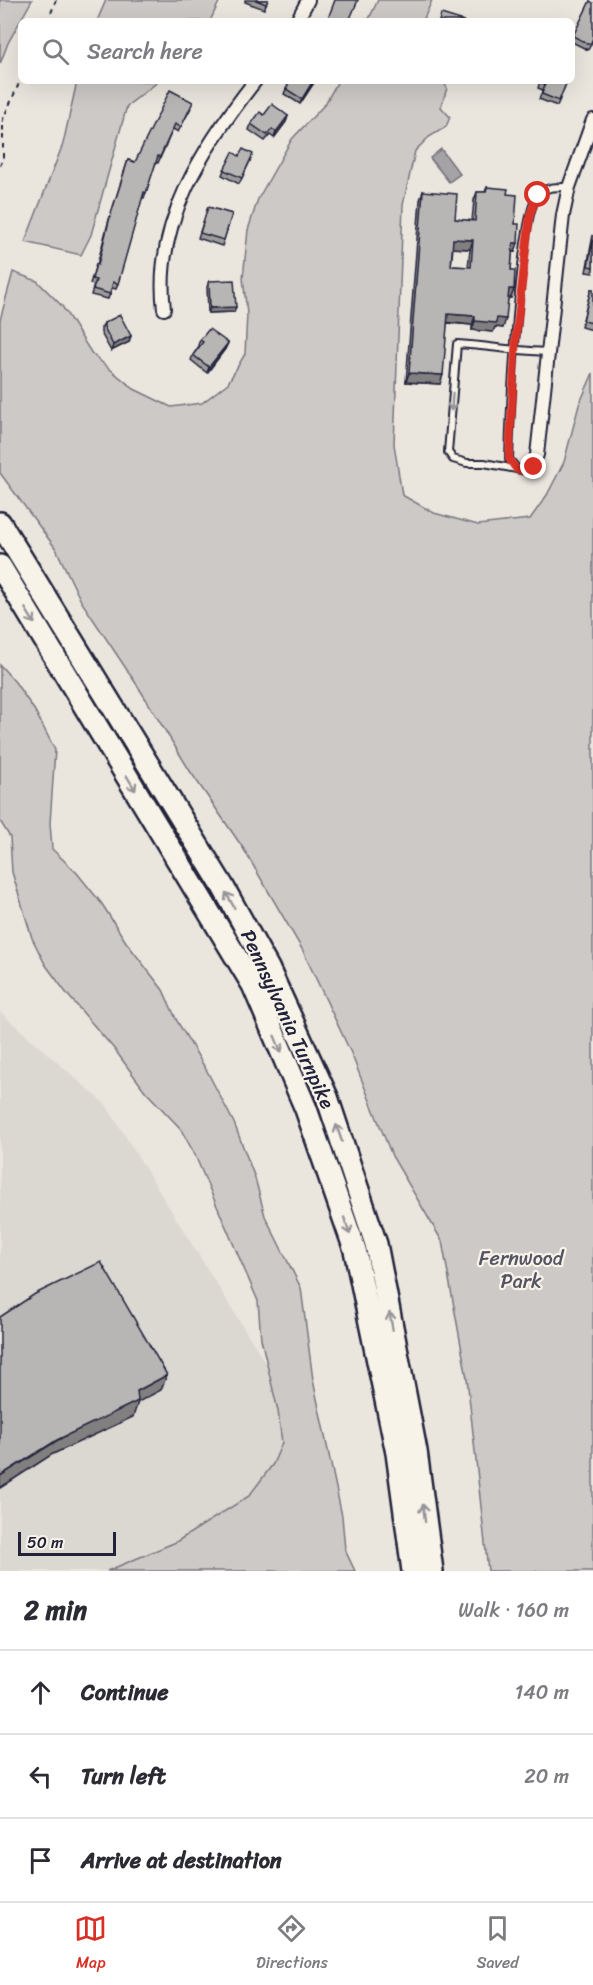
<!DOCTYPE html>
<meta charset="utf-8">
<style>
body{margin:0;font-family:Sriracha,sans-serif;background:#f7f7f7;color:#2b2b33}
.scale{position:absolute;left:18px;bottom:15px;width:98px;box-sizing:border-box;padding-left:6px;border:3px solid #22223b;border-top:0;font-size:16px;line-height:21px;white-space:nowrap;color:#22223b;-webkit-text-stroke:4px #f7f3e8;paint-order:stroke}
.stop{position:absolute;width:18px;height:18px;margin:-14px;border:4px solid #d93025;border-radius:50%;background:#fff}
.stop.end{background:#d93025;border-color:#fff;box-shadow:0 2px 6px #0008}
.list{margin:0;padding:0;list-style:none}
h2{display:flex;justify-content:space-between;align-items:center;height:78px;margin:0;padding:0 24px;font-size:26px}
h2 small{font-size:20px;font-weight:400;color:#7c7c81}
.list li{display:grid;grid-template-columns:39px 1fr auto;gap:18px;align-items:center;box-sizing:border-box;height:84px;padding:0 24px;border-top:2px solid #e1e1e2}
.list b{display:block;font-size:22px;white-space:nowrap}
.list em{font-size:20px;font-style:normal;color:#7c7c81}
.icon{flex:none;width:33px;height:33px;fill:none;stroke:currentColor;stroke-width:2;stroke-linecap:round;stroke-linejoin:round}
.map{position:relative;flex:none;width:593px;height:1571px;overflow:hidden}
.search{position:absolute;background:#fff;box-shadow:0 6px 24px #0002;left:18px;right:18px;top:18px;height:66px;display:flex;align-items:center;gap:15px;box-sizing:border-box;padding:0 21px;border-radius:9px;color:#7c7c81;font-size:22px}
.sheet{height:330px;background:#fff}
nav{display:flex;justify-content:space-around;align-items:center;box-sizing:border-box;height:84px;border-top:2px solid #e1e1e2;background:#fff;font-size:16px;color:#7c7c81}
nav a{display:grid;justify-items:center;gap:3px}
nav .on{color:#d93025}
.map>svg:first-child{display:block}
</style>
<div class="map">
<svg width="593" height="1571" viewBox="0 0 593 1571">
<rect width="100%" height="100%" fill="#eae6de"/>
<filter id="ink" filterUnits="userSpaceOnUse"><feTurbulence type="fractalNoise" baseFrequency=".0167" numOctaves="2"/><feDisplacementMap in="SourceGraphic" scale="12" xChannelSelector="R" yChannelSelector="G"/><feConvolveMatrix kernelMatrix="1 2 1 2 8 2 1 2 1" color-interpolation-filters="sRGB"/></filter>
<g filter="url(#ink)">
<path fill="#dbd8d2" d="M0 1012 106 1105 331 1469 140 1571H0Z"/>
<path fill="#cdc9c6" stroke="#787680" stroke-width="1.5" d="M0 0H32L8 43 0 64Z
M106 0H220L210 21H97Z
M378 0H432L423 21H368Z
M77 81H159L127 106 91 235 81 255 25 242 63 144Z
M338 81H443L447 88 441 107 450 117 446 127 429 137 415 151 403 205 394 444 402 495 434 513 478 525 530 519 547 495 564 462 579 405 593 373V1571H488L467 1378 442 1241 392 1156 351 1053 302 949 243 848 190 771 139 688 81 601 56 549 0 473V320L13 272 37 281 62 306 92 354 134 389 171 407 202 403 228 383 245 354 247 314 243 278 248 230 258 199 292 139 325 104Z
M0 665 15 682 35 711 55 750 50 823 52 849 77 873 102 904 126 942 163 990 177 1021 207 1071 234 1123 255 1178 265 1216 301 1288 313 1380 342 1516 345 1550 355 1571H107L176 1542 249 1496 273 1464 282 1443 278 1411 261 1339 258 1301 194 1153 180 1128 145 1091 115 1050 67 994 45 964 32 938 12 872 10 837 0 821Z"/>
<path fill="#a6a3a6" stroke="#716f7b" stroke-width="1.5" d="M441 149 460 174 449 182 430 158Z"/>
<g fill="none" stroke-linecap="round" stroke-linejoin="round">
<defs>
<path id="service" d="M537 455 534 467 529 471 517 469 509 459C510 421 519 214 538 195 546 186 558 187 569 187
M517 469 484 463H467L453 459 448 452 457 344C487 346 517 351 548 352"/>
<path id="minor" d="M297 21 308 0
M164 309C153 223 204 146 255 81
M537 455 563 215 569 187 593 120"/>
<path id="motorway" d="M0 523 222 885 268 968 327 1097 376 1244 416 1451 432 1571
M0 566 253 985 306 1109 355 1250 397 1453 413 1571"/>
</defs>
<use href="#service" stroke="#22223b" stroke-width="10"/>
<use href="#minor" stroke="#22223b" stroke-width="16"/>
<use href="#motorway" stroke="#22223b" stroke-width="26"/>
<path stroke="#22223b" stroke-width="2" stroke-dasharray="4.5 4.5" stroke-linecap="butt" d="M48 21 56 0
M0 166 3 158V119L21 79"/>
<use href="#service" stroke="#f7f3e8" stroke-width="6"/>
<use href="#minor" stroke="#f7f3e8" stroke-width="12"/>
<use href="#motorway" stroke="#f7f3e8" stroke-width="21"/>
</g>
<path fill="#9e9d9c" stroke="#22223b" stroke-width="1.5" fill-rule="evenodd" d="M245 0H268L264 9 245 2Z
M590 1 593 40 588 50 572 42V39Z
M315 81 300 104 284 94 286 89Z
M540 81H567L557 106 539 99 543 90 538 88Z
M191 108 178 132 173 129 158 163 156 162 144 198H142L116 289 112 288 108 299 91 295 94 285 90 284 96 264 97 265 108 223 128 160 135 162Z
M264 115 288 116 286 122 274 138 270 135 265 141 249 130 251 124Z
M239 156 251 159 239 184 222 175 224 170Z
M487 187 507 194 515 224V252H512L511 270 514 289 511 298H508L503 328 495 327 493 332 472 330V325L447 323 440 384 406 382 420 200 423 191 455 219 472 221 474 200 477 192H485ZM453 248 470 249 468 267 451 266Z
M208 207 232 214 222 246 198 238Z
M593 235V273L586 272Z
M209 281 234 312 208 313 207 287Z
M591 289H593V330L581 327Z
M104 323 129 342 111 351 101 333V328Z
M200 340 228 343 225 349 207 373 191 360 193 355 199 346 198 345Z"/>
<path fill="#817f7f" stroke="#22223b" stroke-width="1.5" d="M313 81H315L300 104 302 99Z
M288 116 286 122 274 138 276 132Z
M453 239 473 240 470 249 450 248Z
M513 243H518L515 252H510Z
M509 289H514L511 298H506Z
M236 307 234 312 208 313 210 308Z
M448 314 475 316 472 325 444 322Z
M497 318 506 319 503 328 495 327 493 332 472 330 475 321Z
M131 336 129 342 111 351 113 345Z
M228 343 225 349 207 373 209 367Z
M409 373 443 375 440 384 406 382Z
M167 1375 161 1390 138 1402 133 1417 51 1455 0 1488V1476L137 1391Z"/>
<path fill="#b8b6b5" stroke="#22223b" stroke-width="1.5" fill-rule="evenodd" d="M256 0H268L266 4Z
M335 0H358L349 21H327Z
M590 1 593 3V38L590 45 573 36Z
M441 14 464 21H439Z
M290 81H313L302 99 286 89Z
M540 81H567L559 101 542 94 545 84 540 82Z
M170 90 193 102 181 127 175 124 160 157 158 156 146 193 144 192 118 284 113 282 110 294 93 289 96 280 92 279 96 264 98 265 110 217 128 160 135 162Z
M272 104 288 116 276 132 272 129 267 135 251 124 260 112 264 115Z
M243 149 253 154 242 178 224 170 233 152 239 156Z
M487 187 508 189 507 194 517 195 515 224H519L518 243H513L511 270H515L514 289H509L506 319 497 318 496 323 475 321V316L448 314 443 375 409 373 423 191 457 194 455 219 475 221 477 192H486ZM453 239 473 240 471 267 451 266Z
M208 207 232 214 224 240 200 233Z
M593 240V267L588 266Z
M234 280 236 307 210 308 209 281Z
M591 289H593V323L583 321Z
M120 315 131 336 113 345 104 327V323Z
M209 329 228 343 209 367 193 355 203 342 200 340Z
M101 1262 167 1375 137 1391 138 1401 57 1440 0 1476V1317L35 1294Z"/>
<defs><path id="oneway-shaft" d="M-6 0H5M1.5-3L5.5 0L1.5 3" fill="none" stroke-width="1.6" stroke-linecap="round" stroke-linejoin="round" transform="scale(1.5)"/></defs>
<g stroke="#97959a">
<use href="#oneway-shaft" transform="translate(452 402) rotate(94)"/>
<use href="#oneway-shaft" transform="translate(30 616) rotate(59)"/>
<use href="#oneway-shaft" transform="translate(131 783) rotate(59)"/>
<use href="#oneway-shaft" transform="translate(230 900) rotate(-119)"/>
<use href="#oneway-shaft" transform="translate(278 1044) rotate(67)"/>
<use href="#oneway-shaft" transform="translate(339 1133) rotate(-109)"/>
<use href="#oneway-shaft" transform="translate(347 1226) rotate(71)"/>
<use href="#oneway-shaft" transform="translate(391 1321) rotate(-101)"/>
<use href="#oneway-shaft" transform="translate(424 1513) rotate(-97)"/>
</g>
</g>
<g fill="none" stroke-linecap="round" stroke-linejoin="round" filter="url(#ink)">
<path stroke="#d93025" stroke-width="8" d="M534 467 530 471 517 470 509 459 516 336 530 214 538 195"/>
</g>
<g text-anchor="middle" stroke-width="4.5" stroke-linejoin="round" paint-order="stroke">
<g font-size="20" fill="#22223b" stroke="#f7f3e8">
<text transform="translate(288 1019) rotate(65)" y="7">Pennsylvania Turnpike</text>
</g>
<g font-size="20" fill="#555465" stroke="#f7f3e8">
<text x="521" y="1265">Fernwood<tspan x="521" dy="23">Park</tspan></text>
</g>
</g>
</svg>
<div class="scale">50 m</div>
<div class="stop" style="left:538px;top:195px"></div>
<div class="stop end" style="left:534px;top:467px"></div>
<div class="search"><svg class="icon" aria-label="search" viewBox="0 0 24 24"><circle cx="10" cy="10" r="6"/><path d="M15 15l6 6"/></svg>Search here</div>
</div>
<section class="sheet">
<h2>2 min<small>Walk · 160 m</small></h2>
<ul class="list">
<li><svg class="icon" aria-label="ahead" viewBox="0 0 24 24"><path d="M12 20V5M6 11l6-6 6 6"/></svg><div><b>Continue</b></div><em>140 m</em></li>
<li><svg class="icon" aria-label="left" viewBox="0 0 24 24"><path d="M17 20v-9H6M10 6l-5 5 5 5"/></svg><div><b>Turn left</b></div><em>20 m</em></li>
<li><svg class="icon" aria-label="arrive" viewBox="0 0 24 24"><path d="M6 21V4h12l-3 4 3 4H6"/></svg><div><b>Arrive at destination</b></div></li>
</ul>
</section>
<nav>
<a class="on"><svg class="icon" aria-label="map" viewBox="0 0 24 24"><path d="M3 6l6-2 6 2 6-2v14l-6 2-6-2-6 2zM9 4v14M15 6v14"/></svg>Map</a>
<a><svg class="icon" aria-label="directions" viewBox="0 0 24 24"><path d="M12 3l9 9-9 9-9-9zM9 14v-3h6M13 9l2 2-2 2"/></svg>Directions</a>
<a><svg class="icon" aria-label="saved" viewBox="0 0 24 24"><path d="M7 4h10v16l-5-4-5 4z"/></svg>Saved</a>
</nav>
